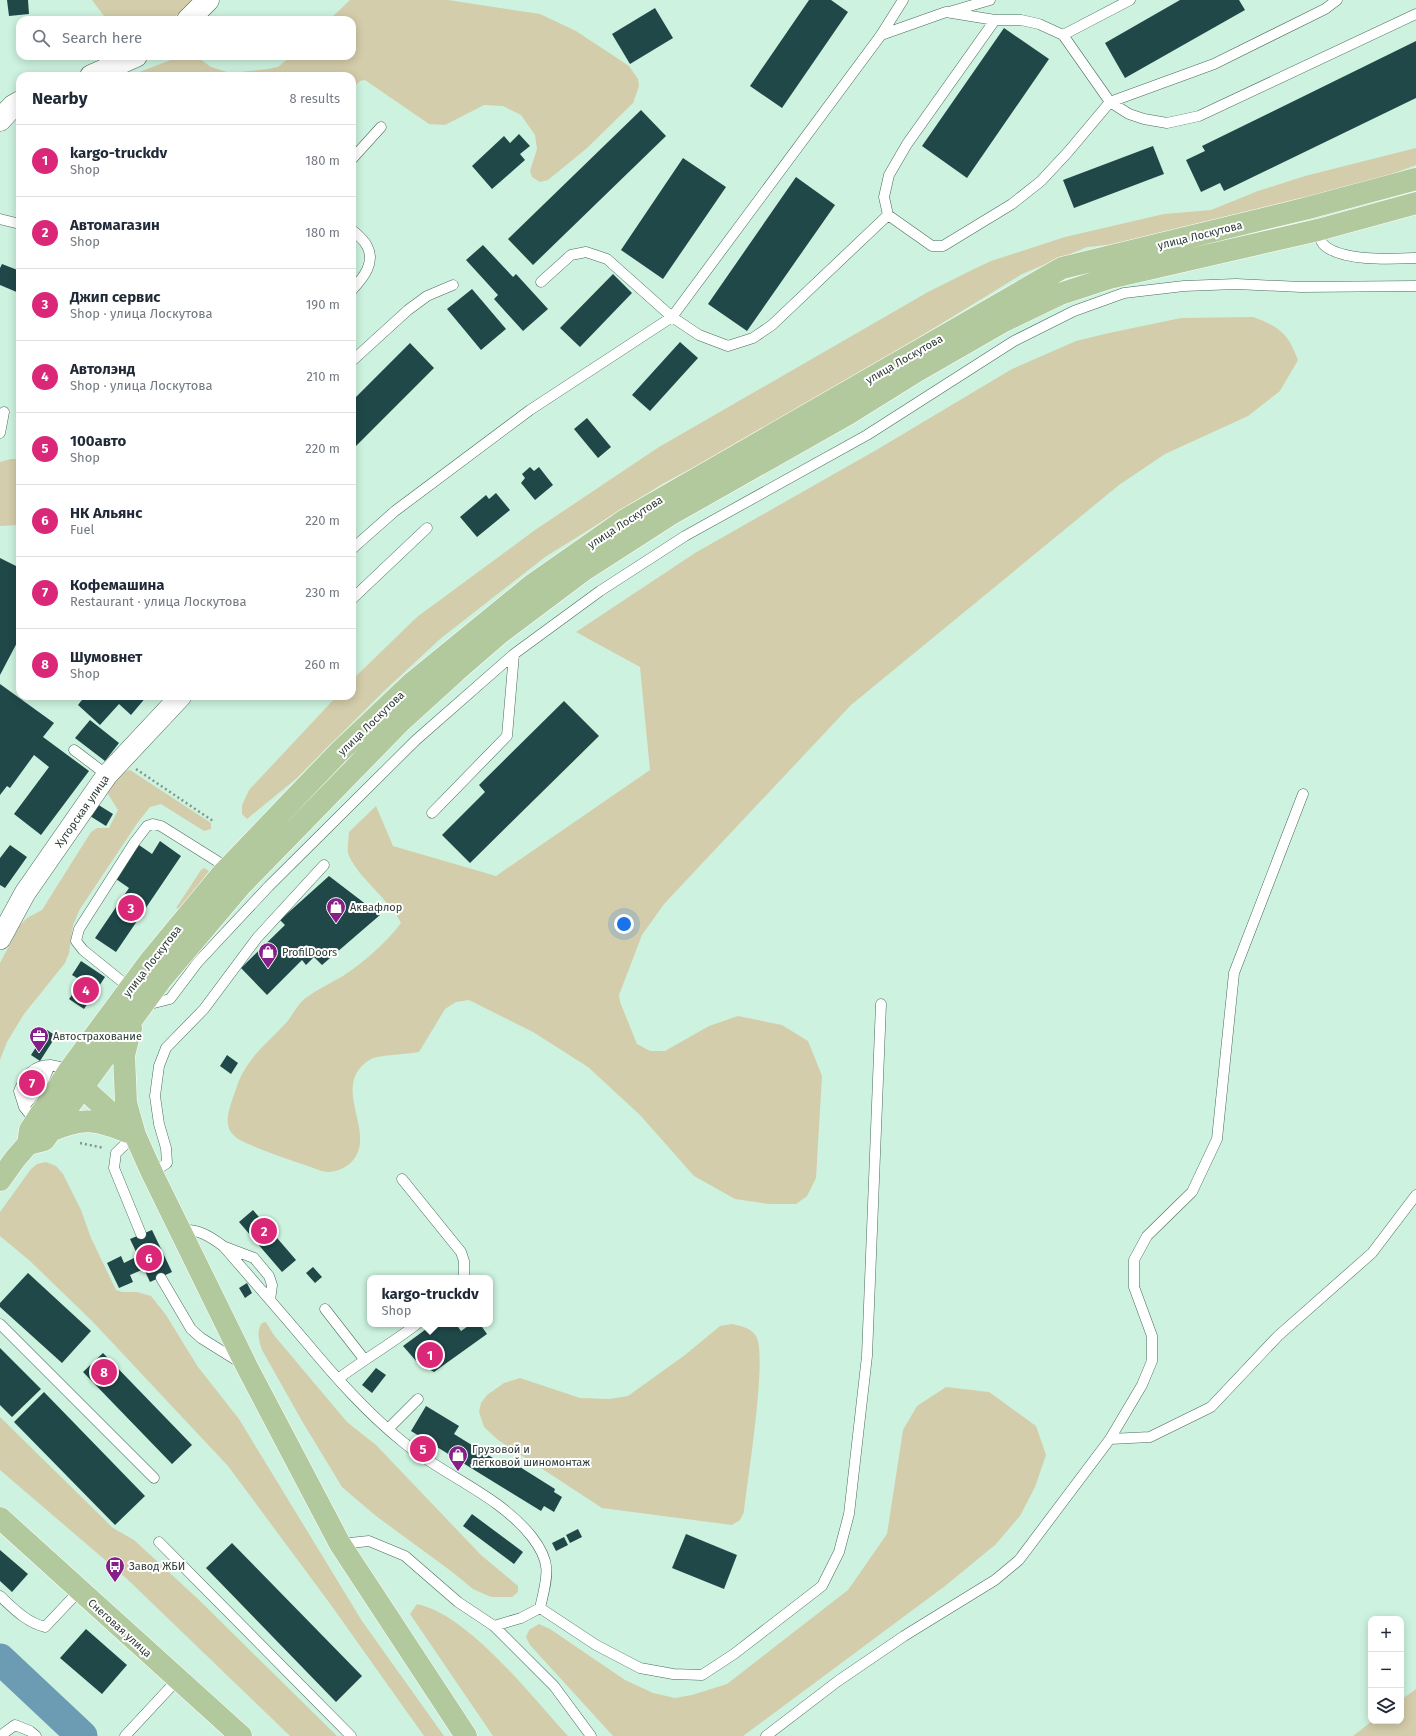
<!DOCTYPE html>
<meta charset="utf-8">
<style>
body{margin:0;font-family:"Fira Sans",sans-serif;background:#f6f6f7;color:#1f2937}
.controls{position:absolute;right:12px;bottom:12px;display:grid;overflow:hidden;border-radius:8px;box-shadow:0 2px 10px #0003}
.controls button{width:36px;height:36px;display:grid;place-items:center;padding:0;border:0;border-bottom:1px solid #e0e1e3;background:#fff;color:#1f2937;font:20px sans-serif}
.you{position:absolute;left:624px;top:924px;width:14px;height:14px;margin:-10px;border:3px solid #fff;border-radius:50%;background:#1a73e8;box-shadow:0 0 0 6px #1a73e833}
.badge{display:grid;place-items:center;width:26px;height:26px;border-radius:50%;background:#db2777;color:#fff;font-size:13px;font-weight:700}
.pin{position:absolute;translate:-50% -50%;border:2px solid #fff;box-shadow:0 1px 4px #0006}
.popup{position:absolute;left:367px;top:1275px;width:126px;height:52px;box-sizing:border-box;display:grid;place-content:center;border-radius:8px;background:#fff;filter:drop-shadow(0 1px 3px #0005);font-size:13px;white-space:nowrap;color:#747a83}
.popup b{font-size:15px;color:#1f2937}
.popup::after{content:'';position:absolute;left:50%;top:100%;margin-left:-8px;border:8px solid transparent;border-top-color:#fff}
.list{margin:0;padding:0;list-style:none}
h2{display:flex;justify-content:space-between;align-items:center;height:52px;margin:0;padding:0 16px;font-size:17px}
h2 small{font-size:13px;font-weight:400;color:#747a83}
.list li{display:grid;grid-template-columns:26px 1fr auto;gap:12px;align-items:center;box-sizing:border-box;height:72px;padding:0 16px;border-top:1px solid #e0e1e3}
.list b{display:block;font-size:15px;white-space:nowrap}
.list p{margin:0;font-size:13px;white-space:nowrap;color:#747a83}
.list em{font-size:13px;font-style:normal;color:#747a83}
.icon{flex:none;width:22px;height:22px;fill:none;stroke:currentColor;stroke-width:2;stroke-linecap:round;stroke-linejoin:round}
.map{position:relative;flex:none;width:1416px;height:1736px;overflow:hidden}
.search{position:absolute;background:#fff;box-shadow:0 2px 10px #0003;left:16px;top:16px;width:340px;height:44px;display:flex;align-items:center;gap:10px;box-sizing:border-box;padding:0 14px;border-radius:12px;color:#747a83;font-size:15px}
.panel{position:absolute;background:#fff;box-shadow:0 2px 10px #0003;left:16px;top:72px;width:340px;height:628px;border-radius:12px}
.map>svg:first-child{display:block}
</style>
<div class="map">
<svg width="1416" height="1736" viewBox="0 0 1416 1736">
<rect width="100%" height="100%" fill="#cdf2df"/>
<path fill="#d4cdab" d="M92 0H193L171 20H107Z
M350 0H448L540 14 576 31 629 66 638 79 639 86 633 103 587 148 548 180 540 182 532 177 530 171 537 149 535 135 521 115 503 106 484 105 445 125 429 124 365 80 360 81 352 89V76H129L181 56H196L211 67 230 73 268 69 278 67 291 56H352V20H329Z
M1416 148V165L1381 178 1136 242 1087 247 1022 274 783 421 664 483 545 557 440 639 384 691 297 778 247 819 242 814V805L249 790 337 696H352V680L417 617 535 530 659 447 928 292 968 272 991 261 1065 237 1164 214 1211 210 1258 191 1305 176Z
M1253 317C1280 327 1288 333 1298 360L1280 391 1248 416 1165 454 1119 485 851 705 664 904 642 935 619 995 620 1002 637 1044 650 1051H665L709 1026 738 1016 782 1025 808 1041 822 1076 816 1178 807 1196 796 1204H769L735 1199 694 1176 640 1115 588 1067 533 1032 469 1000 456 1002 445 1009 419 1052C410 1054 378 1055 371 1059 336 1080 362 1114 360 1142 359 1160 345 1171 328 1172 322 1172 314 1168 308 1166 285 1158 262 1151 240 1140 219 1129 230 1107 236 1089 245 1060 265 1045 286 1023 293 1015 298 1003 307 997 318 989 331 983 343 976 364 962 386 943 401 923 389 899 355 875 348 853 347 847 349 838 349 832L376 806 393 846 496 876 650 770 640 667 576 632 695 553 878 449 1012 369 1076 341 1109 333 1181 318Z
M11 459H20V525L0 526V462Z
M130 770 211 823V829L204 831 161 804 150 807 138 822 80 909 73 925 69 953 65 963 24 1014 7 1042 0 1060V963L20 925 27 918 42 910 91 832 97 828H109L118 810 108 794 107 790 121 772Z
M204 868 209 871 181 909 176 908 201 870Z
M46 1162 56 1166 63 1174 81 1210 91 1238 116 1290 122 1292H137L151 1296 166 1315 198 1367 239 1419 362 1621 444 1736H424L331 1605 228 1466 92 1321 30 1261 0 1236V1212L31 1169 37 1164Z
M266 1322 273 1334 347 1422 376 1445 481 1555 518 1586V1592L512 1597H491L473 1589 451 1571 376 1516 342 1487 302 1421 262 1350C259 1341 256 1331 262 1323Z
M732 1324C740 1326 750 1327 756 1336 768 1355 747 1483 744 1512L740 1520 732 1525 602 1508 498 1440 484 1427 479 1412 481 1403 487 1395 504 1383 520 1378 580 1398 609 1399 628 1396 685 1355 720 1326Z
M946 1387 989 1392 1036 1426 1046 1455 1035 1487 1020 1516 995 1545 945 1586 743 1736H613L530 1645 526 1637 529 1630 539 1624 550 1629 625 1680 653 1693 675 1698 692 1695 727 1684 848 1590 887 1534 903 1430 917 1406Z
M0 1417 113 1528 134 1540 198 1599 337 1736H290L125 1577 0 1470Z
M417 1604C469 1615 532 1697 568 1736H493L410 1614Z
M1416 1689V1736H1353L1372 1721H1401V1700Z"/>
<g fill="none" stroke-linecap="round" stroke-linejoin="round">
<path stroke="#6c9cb3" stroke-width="31" d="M0 1659 82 1736"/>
</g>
<path fill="#204849" d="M7 0H28L29 14 9 16Z
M809 0H831L848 12 782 108 750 86Z
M1180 0H1239L1245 10 1125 78 1105 43Z
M655 8 673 38 630 64 612 34Z
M1004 28 1049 59 967 178 922 146Z
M1416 41V98L1224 191 1220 183 1201 192 1186 160 1205 151 1202 146Z
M641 110 666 136 533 265 508 239Z
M519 134 530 146 520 154 525 160 492 189 472 166 504 136 510 143Z
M1153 146 1164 174 1074 208 1063 180Z
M683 158 726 187 663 279 621 250Z
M796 177 835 205 747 331 708 304Z
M483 245 513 277 516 274 548 309 523 331 494 299 498 295 466 260Z
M2 264 20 271 19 293 0 285V268Z
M613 274 632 293 580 347 560 328Z
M472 289 506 329 481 350 447 309Z
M680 342 698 358 650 411 632 395Z
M410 343 434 368 352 450V401Z
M587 418 611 447 598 458 574 429Z
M530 467 534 471 539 467 553 485 535 500 521 483 525 478 522 474Z
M496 493 510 510 477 537 460 517 486 495 489 499Z
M0 558 20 568V637L0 675Z
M0 684 54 723 43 737 89 771 41 835 14 814 49 767 34 755 10 788 7 786 0 795Z
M85 696H147L131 715 119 704 100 725 78 705Z
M564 701 599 736 470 863 442 835 485 792 479 785Z
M90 720 119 743 105 761 75 738Z
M97 804 113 814 106 826 90 816Z
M160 841 181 856 116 952 95 938 129 888 116 879 139 845 152 854Z
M10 845 27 857 5 888 0 885V858Z
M329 876 380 915 322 965 314 957 306 965 302 960 267 995 241 968 285 925 280 920Z
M81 961 105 977 84 1009 69 999 82 981 72 975Z
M47 1030 56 1036 40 1061 31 1055Z
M227 1055 238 1063 231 1074 220 1066Z
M36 1072 42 1076 32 1092 26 1088Z
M253 1210 296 1260 282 1272 239 1222Z
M152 1230 172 1272 150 1282 144 1269 130 1275 133 1282 119 1288 107 1263 121 1256 124 1263 138 1256 130 1239Z
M313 1267 322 1277 315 1283 306 1273Z
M28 1273 91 1331 62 1363 0 1307V1303Z
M247 1283 252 1293 245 1298 239 1288Z
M433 1324H456L461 1331 471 1324H480L487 1334 434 1372 417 1362 403 1346Z
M0 1348 41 1389 12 1417 0 1405Z
M103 1353 192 1445 172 1464 83 1372Z
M376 1368 386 1375 372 1393 362 1385Z
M44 1392 145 1496 115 1525 14 1422Z
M426 1406 459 1426 454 1434 509 1468 512 1462 555 1489 554 1492 562 1497 554 1512 544 1506 541 1511 411 1431Z
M472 1514 523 1552 514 1564 463 1526Z
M578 1529 582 1537 570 1543 566 1535Z
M686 1534 737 1555 724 1589 672 1568Z
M564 1537 568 1545 556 1551 552 1543Z
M232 1543 362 1676 336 1702 206 1568Z
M0 1550 28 1574 12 1592 0 1581Z
M86 1629 127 1665 102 1694 60 1658Z"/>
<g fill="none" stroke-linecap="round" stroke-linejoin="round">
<defs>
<path id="lane" d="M949 12 990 0
M881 35 903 0
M1063 35 1130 0
M352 159 381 127
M888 215 932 246H943L1012 204 1041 181 1068 152 1110 102 1214 64 1325 9 1337 0
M0 219 20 224
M352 230C357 234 364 240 367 246 376 263 363 278 352 290
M1318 230C1319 235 1320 240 1323 244 1340 262 1393 259 1416 258
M541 282 571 255 586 252 607 259 672 317 699 335 728 346 753 338 772 325 888 215 884 197 889 175 907 144 995 20
M352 361 408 310 427 296 453 285
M0 433 4 412
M352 549 395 511 530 410 672 317 881 35 946 12 995 20H1021L1039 24 1063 35 1110 102 1129 114 1144 119 1167 123 1199 116 1416 14
M352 599 427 528
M74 750 107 775
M432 813 507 736 514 654
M130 988 83 950 76 941 79 929 134 843 147 826 153 824 161 826 228 868
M147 999 154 1003 170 999 198 962 269 886 416 740 514 654 600 591 685 536 867 435 1014 341 1074 311 1124 293 1184 286 1236 284 1301 287 1416 286
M24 1107 19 1091C25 1076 33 1065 50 1065
M35 1121 24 1107 42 1084 50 1065 70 1069
M135 1135 116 1153 114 1168 141 1234
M152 1173 167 1163 166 1148 159 1124 155 1096 159 1066 166 1048 204 1009 257 938 324 865
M402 1179 461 1252 464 1261V1278
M180 1231C196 1227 211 1237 223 1246 251 1278 279 1310 306 1342 336 1378 367 1413 403 1442 444 1476 499 1495 532 1537 553 1564 547 1577 540 1608L521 1618 494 1626
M225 1247 254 1258 269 1276 272 1285 270 1300
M161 1278 191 1329 201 1338 241 1363
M325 1309 364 1359
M0 1324 154 1478
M338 1379C363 1360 391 1344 417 1324
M388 1429 418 1399
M1110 1439 1142 1385 1152 1361V1336L1134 1287V1260L1147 1236 1192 1192 1217 1139 1234 973 1303 794
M159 1542 351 1736
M340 1544 369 1541 405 1556 458 1602 494 1626 554 1686 591 1736
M0 1596C14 1609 26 1622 45 1627L79 1591
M540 1608 596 1645 640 1668 673 1674 702 1675 734 1654 822 1586 839 1552 849 1514 867 1356 881 1004
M0 1736 15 1725 30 1731 36 1736
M125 1736 178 1679
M766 1736 838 1681 904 1636 995 1580 1019 1560 1110 1439 1150 1437 1211 1407 1278 1336 1372 1253 1416 1195"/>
<path id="street" d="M0 939 25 893 107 775 181 696"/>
<path id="secondary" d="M188 20 208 0
M91 76 136 56
M0 120 13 106 20 102"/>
<path id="primary" d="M131 1028 124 1055 126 1103 135 1135 152 1173 247 1367 340 1544 466 1736
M69 1081 83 1088 134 1134
M50 1131C84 1117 94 1119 128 1132
M28 1144 30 1130 70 1069 150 961 222 874 338 753 412 683 532 585 625 520 1062 268 1304 209 1416 179
M0 1180 15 1159 28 1144 44 1140 160 981 242 884 401 721 456 671 500 633 584 570 671 514 848 414 917 371 1004 321 1060 294 1109 278 1318 230 1416 203
M0 1518 241 1736"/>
</defs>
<use href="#lane" stroke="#4a6b5b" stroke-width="11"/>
<use href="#street" stroke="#4a6b5b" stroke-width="22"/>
<use href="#secondary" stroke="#4a6b5b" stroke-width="23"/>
<use href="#primary" stroke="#fff" stroke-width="23"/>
<path stroke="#7f998c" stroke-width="2.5" stroke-dasharray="2 3" stroke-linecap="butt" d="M136 769 213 821
M80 1143 104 1148"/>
<use href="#lane" stroke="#fff" stroke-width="10"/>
<use href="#street" stroke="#fff" stroke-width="21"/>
<use href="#secondary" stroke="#fff" stroke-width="22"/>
<use href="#primary" stroke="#b2c89d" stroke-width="22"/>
</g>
<defs>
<symbol id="shop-pin" viewBox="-11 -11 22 30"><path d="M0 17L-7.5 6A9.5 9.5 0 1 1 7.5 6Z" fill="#862088" stroke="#fff"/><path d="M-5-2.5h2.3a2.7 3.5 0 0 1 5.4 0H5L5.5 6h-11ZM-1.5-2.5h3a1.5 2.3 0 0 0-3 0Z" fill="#fff"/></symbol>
<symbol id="office-pin" viewBox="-11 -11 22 30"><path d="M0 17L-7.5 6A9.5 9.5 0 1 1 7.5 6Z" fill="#862088" stroke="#fff"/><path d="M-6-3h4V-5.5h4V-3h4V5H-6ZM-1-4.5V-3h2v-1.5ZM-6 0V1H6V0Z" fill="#fff"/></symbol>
<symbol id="bus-pin" viewBox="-11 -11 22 30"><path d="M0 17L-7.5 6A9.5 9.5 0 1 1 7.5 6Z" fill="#862088" stroke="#fff"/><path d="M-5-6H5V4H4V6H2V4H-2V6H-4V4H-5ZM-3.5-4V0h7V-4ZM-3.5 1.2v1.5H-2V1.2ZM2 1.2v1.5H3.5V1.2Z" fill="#fff"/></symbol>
</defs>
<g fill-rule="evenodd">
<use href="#shop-pin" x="325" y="896" width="22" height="30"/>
<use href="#shop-pin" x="257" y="941" width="22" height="30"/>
<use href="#office-pin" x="28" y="1025" width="22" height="30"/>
<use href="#shop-pin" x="447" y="1444" width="22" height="30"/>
<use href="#bus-pin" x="104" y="1555" width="22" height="30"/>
</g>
<g text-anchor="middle" stroke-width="4" stroke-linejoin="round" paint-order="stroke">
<g font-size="11" fill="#2d3c35" stroke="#fff">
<text transform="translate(1200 235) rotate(-14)" y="4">улица Лоскутова</text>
<text transform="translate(904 359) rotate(-30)" y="4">улица Лоскутова</text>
<text transform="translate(625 522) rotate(-33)" y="4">улица Лоскутова</text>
<text transform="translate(371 723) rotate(-44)" y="4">улица Лоскутова</text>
<text transform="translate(82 811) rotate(-55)" y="4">Хуторская улица</text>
<text transform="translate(152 961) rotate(-52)" y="4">улица Лоскутова</text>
<text transform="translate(120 1628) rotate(42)" y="4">Снеговая улица</text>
</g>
<g font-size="11" fill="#2d3c35" stroke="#fff" text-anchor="start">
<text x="350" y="911">Аквафлор</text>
<text x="282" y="956">ProfilDoors</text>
<text x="53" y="1040">Автострахование</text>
<text x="472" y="1453">Грузовой и<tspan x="472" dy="13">легковой шиномонтаж</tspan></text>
<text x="129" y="1570">Завод ЖБИ</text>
</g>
</g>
</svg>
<div class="controls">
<button>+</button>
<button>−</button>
<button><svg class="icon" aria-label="layers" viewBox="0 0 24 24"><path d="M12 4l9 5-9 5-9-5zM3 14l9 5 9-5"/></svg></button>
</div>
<div class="you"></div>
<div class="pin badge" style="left:430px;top:1355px">1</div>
<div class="popup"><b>kargo-truckdv</b>Shop</div>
<div class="pin badge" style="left:264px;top:1231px">2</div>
<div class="pin badge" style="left:131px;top:908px">3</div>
<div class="pin badge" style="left:86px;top:990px">4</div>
<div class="pin badge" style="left:423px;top:1449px">5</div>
<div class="pin badge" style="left:149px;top:1258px">6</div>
<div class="pin badge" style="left:32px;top:1083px">7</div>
<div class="pin badge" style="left:104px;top:1372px">8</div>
<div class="search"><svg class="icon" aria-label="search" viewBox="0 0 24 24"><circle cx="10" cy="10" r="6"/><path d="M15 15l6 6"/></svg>Search here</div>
<section class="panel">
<h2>Nearby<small>8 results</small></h2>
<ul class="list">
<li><span class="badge">1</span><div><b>kargo-truckdv</b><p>Shop</p></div><em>180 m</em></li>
<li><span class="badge">2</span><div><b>Автомагазин</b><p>Shop</p></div><em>180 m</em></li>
<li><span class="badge">3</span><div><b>Джип сервис</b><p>Shop · улица Лоскутова</p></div><em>190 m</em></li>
<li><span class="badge">4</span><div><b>Автолэнд</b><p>Shop · улица Лоскутова</p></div><em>210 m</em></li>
<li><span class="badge">5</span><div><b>100авто</b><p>Shop</p></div><em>220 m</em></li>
<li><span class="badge">6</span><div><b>НК Альянс</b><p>Fuel</p></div><em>220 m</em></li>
<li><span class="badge">7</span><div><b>Кофемашина</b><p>Restaurant · улица Лоскутова</p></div><em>230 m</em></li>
<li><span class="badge">8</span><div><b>Шумовнет</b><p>Shop</p></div><em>260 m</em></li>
</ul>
</section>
</div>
